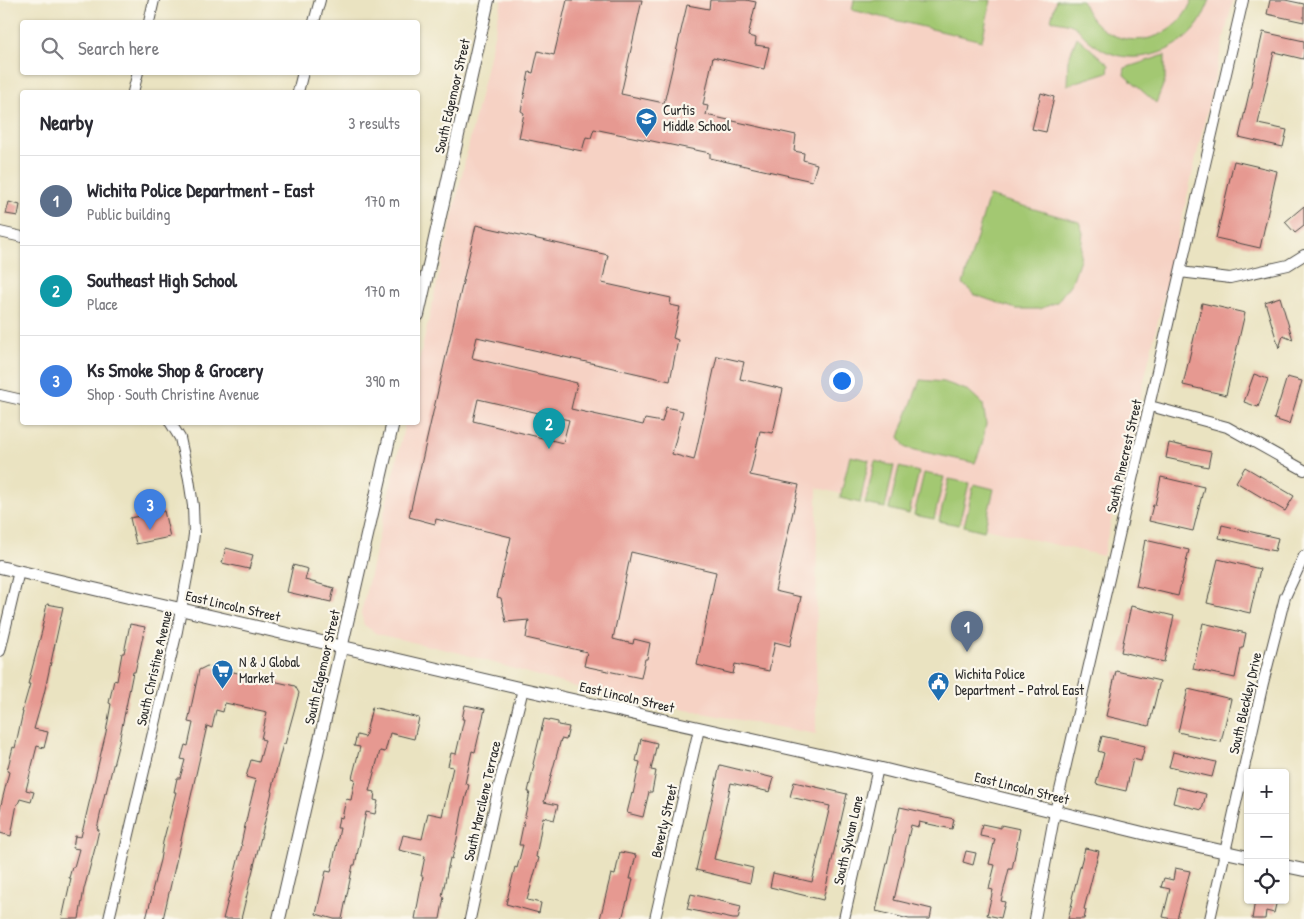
<!DOCTYPE html>
<meta charset="utf-8">
<style>
body{margin:0;font-family:"Patrick Hand",sans-serif;background:#f2f2f3;color:#2b2b33}
.controls{position:absolute;right:15px;bottom:15px;display:grid;overflow:hidden;border-radius:5px;box-shadow:0 1px 4px #0004}
.controls button{width:45px;height:45px;display:grid;place-items:center;padding:0;border:0;border-bottom:1px solid #e1e1e2;background:#fff;color:#2b2b33;font:25px sans-serif}
.you{position:absolute;left:841px;top:380px;width:18px;height:18px;margin:-12px;border:4px solid #fff;border-radius:50%;background:#1a73e8;box-shadow:0 0 0 8px #1a73e833}
.badge{display:grid;place-items:center;width:32px;height:32px;border-radius:50%;background:#1f6fb2;color:#fff;font-size:16px;font-weight:700}
.pin{position:absolute;translate:-50% -41px;filter:drop-shadow(0 1px 2px #0008)}
.pin::after{content:'';position:absolute;top:26px;width:18px;height:15px;background:inherit;clip-path:polygon(0 0,100% 0,50% 100%)}
.list{margin:0;padding:0;list-style:none}
h2{display:flex;justify-content:space-between;align-items:center;height:65px;margin:0;padding:0 20px;font-size:21px}
h2 small{font-size:16px;font-weight:400;color:#7c7c81}
.list li{display:grid;grid-template-columns:32px 1fr auto;gap:15px;align-items:center;box-sizing:border-box;height:90px;padding:0 20px;border-top:1px solid #e1e1e2}
.list b{display:block;font-size:19px;white-space:nowrap}
.list p{margin:0;font-size:16px;white-space:nowrap;color:#7c7c81}
.list em{font-size:16px;font-style:normal;color:#7c7c81}
.icon{flex:none;width:28px;height:28px;fill:none;stroke:currentColor;stroke-width:2;stroke-linecap:round;stroke-linejoin:round}
.map{position:relative;flex:none;width:1304px;height:919px;overflow:hidden}
.search{position:absolute;background:#fff;box-shadow:0 1px 4px #0004;left:20px;top:20px;width:400px;height:55px;display:flex;align-items:center;gap:12px;box-sizing:border-box;padding:0 18px;border-radius:5px;color:#7c7c81;font-size:19px}
.panel{position:absolute;background:#fff;box-shadow:0 1px 4px #0004;left:20px;top:90px;width:400px;height:335px;border-radius:5px}
.map>svg:first-child{display:block}
</style>
<div class="map">
<svg width="1304" height="919" viewBox="0 0 1304 919">
<rect width="100%" height="100%" fill="#fbf7ec"/>
<filter id="ink" filterUnits="userSpaceOnUse"><feTurbulence type="fractalNoise" baseFrequency=".02" numOctaves="2"/><feDisplacementMap in="SourceGraphic" scale="10" xChannelSelector="R" yChannelSelector="G"/><feConvolveMatrix kernelMatrix="1 2 1 2 8 2 1 2 1" color-interpolation-filters="sRGB"/></filter>
<filter id="wash" filterUnits="userSpaceOnUse"><feTurbulence type="fractalNoise" baseFrequency=".0096" numOctaves="4" result="noise"/><feDisplacementMap in="SourceGraphic" scale="20" xChannelSelector="R" yChannelSelector="G"/><feGaussianBlur stdDeviation="1.12" result="paint"/><feColorMatrix in="noise" values="0 0 0 0 0 0 0 0 0 0 0 0 0 0 0 0 0 1.4 0 .05"/><feComposite in="paint" operator="in"/></filter>
<g filter="url(#wash)">
<rect width="100%" height="100%" fill="#eae3c1"/>
<path fill="#f6d2c4" d="M502 0H1233L1103 556 817 488 816 734 610 696 572 686 460 653 377 634 364 625 361 613 405 423 418 422V366Z"/>
<path fill="#a3c872" stroke="#677a4e" d="M854 0H991L982 41 852 10Z
M1056 0H1082C1100 54 1172 52 1192 0H1210C1206 9 1202 20 1196 27 1175 54 1134 66 1103 50 1097 47 1089 41 1084 36 1081 33 1078 28 1074 26 1067 22 1058 22 1051 20Z
M1077 37 1109 65 1108 72 1067 85 1068 60Z
M1165 55V80L1156 103 1124 75 1125 68Z
M989 196 1079 222 1083 233 1080 259 1072 282 1057 302 1040 309H1016L975 295 963 284Z
M920 380 944 382 969 391 983 404 986 424 982 445 975 463 906 448 899 437Z
M850 456 869 460 860 503 840 498Z
M875 461 894 466 885 508 865 504Z
M899 467 919 472 909 514 889 509Z
M924 473 944 477 934 519 914 515Z
M949 479 969 483 959 525 939 521Z
M974 484 994 489 984 531 964 526Z"/>
<g id="blocks">
<path fill="#e69991" fill-rule="evenodd" d="M567 0H642L621 94 664 103 687 5 709 9 710 0H746L756 2 748 36 756 38 755 45 769 47 764 69 713 57 703 105 708 106 706 115 796 135 794 151 804 153 803 160 817 164 812 181 710 158V153L594 129 591 138 586 137 582 151 519 138 524 113 521 111 529 72 533 73 538 51 554 55Z
M1270 0H1285L1304 4V22L1267 14Z
M1263 32 1304 41V53L1303 59 1274 52 1258 124 1287 130 1283 147 1239 137Z
M1041 93 1054 97 1046 132 1032 129Z
M1234 161 1277 171 1260 248 1216 238Z
M9 202 20 205 18 216 6 214Z
M1304 206V226L1295 233 1285 222Z
M476 225 608 255 602 283 671 298 670 305 680 307 673 338 678 340 670 381 477 337 472 358 577 383 571 409 643 425 645 419 662 422 666 407 683 411 672 454 694 460 717 356 744 362 740 379 783 389 773 433 760 431 750 475 799 485 775 591 801 597 790 646 775 642 769 671 735 664 733 674 697 665 716 572 631 552 613 639 633 644 634 639 650 643 647 659H645L641 678 584 666 587 652 526 638 529 620 506 622 501 598 497 597 511 537 436 519 435 524 409 517ZM478 399 569 420 563 443 473 421Z
M1280 297 1293 340 1283 336 1279 348 1265 302Z
M1202 303 1245 313 1226 395 1183 385Z
M1254 374 1268 379 1258 407 1244 402Z
M1287 377 1302 381 1289 424 1274 419Z
M1169 443 1211 452 1208 467 1166 458Z
M1245 467 1294 496 1285 511 1236 482Z
M1161 477 1204 487 1193 531 1149 521 1153 505H1155Z
M164 511 170 537 136 544 130 518Z
M1222 525 1278 538 1275 551 1219 538Z
M1145 540 1189 550 1178 596 1136 586Z
M226 548 253 555 249 569 222 563Z
M1218 559 1260 569 1250 613 1207 603Z
M293 565 308 569 305 580 334 588 331 602 287 592Z
M47 604 63 607 44 694 34 729 48 732 44 748 37 746 26 790 34 792 31 802 20 799 18 804H17L11 836 0 833V809L9 772 7 771 13 747 15 748 23 712H22L30 684H28L43 627H42Z
M1131 606 1174 616 1164 662 1121 652Z
M1203 623 1246 633 1243 648H1241L1235 678 1193 669Z
M130 624 145 627 135 672H133L119 742 106 793H105L97 829 99 830 94 852 84 889 79 919H62L71 878H69L72 867H74L79 849 73 848 75 836 81 837 106 732 111 704 109 703 114 680 117 681 122 653H124Z
M207 666 295 686 299 693 285 744H283L271 791 272 792 241 919H223L242 845 241 844 248 812 256 780 246 777 251 760 259 762 265 740 261 739 267 712 225 703 223 712 216 710 212 728 207 726 163 919H146L153 892 152 891 160 860 163 842 176 792H174L177 778H180L185 760 181 759 185 745 188 746 193 723 188 722 199 670Z
M1116 671 1160 681 1149 726 1106 716Z
M1188 689 1231 699 1221 742 1178 732Z
M465 705 485 709 475 752 472 751 465 784 469 785 462 812 457 839 452 859 450 858 442 896 444 897 440 919H415L423 876H421L425 856 399 850 403 835 422 839 428 813 442 816 453 767 448 766 451 753 456 754 464 719H462Z
M372 707 419 718 414 739 390 733 385 752 380 751 369 791 375 792 374 800 378 801 375 814 366 812 355 865H353L342 919H334L316 914 326 871 331 872 340 828H337L339 817 342 818 346 799 351 800 355 779 352 778 360 747 354 746 357 735 365 737Z
M544 719 558 722V725L569 727 566 740 561 739 544 802 558 805 554 820 543 817 536 857 539 858 527 900 541 903 539 913 506 904 515 867 517 868 523 845H519L530 792H528L534 765 533 764Z
M1102 736 1145 746 1141 761 1133 759 1126 791 1096 784 1104 753 1098 751Z
M641 739 657 743 651 770 656 771 652 792H649L643 817 627 813 632 793 633 794 640 762 636 761Z
M1173 752 1216 762 1212 777 1169 767Z
M720 765 774 778 770 792 731 783 714 859 753 868 750 883 696 870Z
M794 782 847 794 823 900 770 887 773 873 812 882 830 806 790 797Z
M1177 787 1206 794 1202 810 1173 803Z
M900 807 954 819 952 829 919 822 918 827 911 825 894 900 932 909 930 919H909L876 911Z
M982 824 1001 828V825L1020 829 1012 869H1009L1001 901 1005 902 1001 918 987 915 993 890 989 889 995 865 989 864 995 839 980 836Z
M1085 848 1099 851 1084 909 1086 910 1084 919H1068L1073 899 1072 898Z
M966 851 976 853 973 865 963 862Z
M620 852 636 855 630 879H633L628 901H627L622 919H600L611 874 615 875Z
M1175 868 1190 871 1177 919H1172L1163 917 1170 889 1161 887 1164 878 1173 880Z
M691 894 741 906 738 919H733L687 909Z
M1255 900H1277L1274 913 1266 911 1265 919H1252Z"/>
</g>
</g>
<g filter="url(#ink)">
<use href="#blocks" fill-opacity="0" stroke="#484742" stroke-width="1"/>
<g fill="none" stroke-linecap="round" stroke-linejoin="round">
<defs>
<path id="minor" d="M149 22 154 0
M314 22 320 0
M133 92 138 72
M298 92 303 72
M0 232 22 237
M1180 272 1230 278 1288 265 1304 255
M0 395 22 400
M1150 406 1227 427 1304 470
M0 651 19 571
M109 919 177 631 192 550 194 534 193 506 189 479 180 438 170 422
M470 919 500 781 523 689
M655 919 699 729
M844 919 878 768
M1035 919 1055 812 1243 0
M1210 919 1263 683 1285 597 1304 556"/>
<path id="tertiary" d="M418 315 488 0
M0 567 523 689 878 768 1159 837 1248 857
M1285 866 1304 870
M279 919 393 422"/>
</defs>
<use href="#minor" stroke="#484742" stroke-width="12"/>
<use href="#tertiary" stroke="#484742" stroke-width="14"/>
<use href="#minor" stroke="#fff" stroke-width="10"/>
<use href="#tertiary" stroke="#fff" stroke-width="12"/>
</g>
</g>
<defs>
<symbol id="school-pin" viewBox="-11 -11 22 30"><path d="M0 17L-7.5 6A9.5 9.5 0 1 1 7.5 6Z" fill="#1f6fb2" stroke="#fbf7ec"/><path d="M0-5L7-2L0 1L-7-2ZM-4 1L0 2.5L4 1V4Q0 6-4 4Z" fill="#fff"/></symbol>
<symbol id="supermarket-pin" viewBox="-11 -11 22 30"><path d="M0 17L-7.5 6A9.5 9.5 0 1 1 7.5 6Z" fill="#1f6fb2" stroke="#fbf7ec"/><path d="M-6-5.5h2.5l.6 2H6L4.5 2H-2.5L-4.4-4H-6ZM-1.5 3.2a1.3 1.3 0 1 0 .1 0ZM3 3.2a1.3 1.3 0 1 0 .1 0Z" fill="#fff"/></symbol>
<symbol id="civic-pin" viewBox="-11 -11 22 30"><path d="M0 17L-7.5 6A9.5 9.5 0 1 1 7.5 6Z" fill="#1f6fb2" stroke="#fbf7ec"/><path d="M-.6-6.5H3V-4.5H.6V-3L4-1V1h2V6H-6V1h2V-1L-.6-3ZM-1.2 2.5V6h2.4V2.5Z" fill="#fff"/></symbol>
</defs>
<g fill-rule="evenodd">
<use href="#school-pin" x="634" y="106" width="25" height="34"/>
<use href="#supermarket-pin" x="210" y="658" width="25" height="34"/>
<use href="#civic-pin" x="926" y="670" width="25" height="34"/>
</g>
<g text-anchor="middle" stroke-width="4.5" stroke-linejoin="round" paint-order="stroke">
<g font-size="14" fill="#2b2b2b" stroke="#fbf7ec">
<text transform="translate(452 96) rotate(-77)" y="5">South Edgemoor Street</text>
<text transform="translate(1124 456) rotate(-77)" y="5">South Pinecrest Street</text>
<text transform="translate(233 606) rotate(13)" y="5">East Lincoln Street</text>
<text transform="translate(322 667) rotate(-77)" y="5">South Edgemoor Street</text>
<text transform="translate(154 668) rotate(-77)" y="5">South Christine Avenue</text>
<text transform="translate(627 697) rotate(13)" y="5">East Lincoln Street</text>
<text transform="translate(1245 703) rotate(-77)" y="5">South Bleckley Drive</text>
<text transform="translate(1022 788) rotate(14)" y="5">East Lincoln Street</text>
<text transform="translate(482 801) rotate(-77)" y="5">South Marcilene Terrace</text>
<text transform="translate(664 821) rotate(-77)" y="5">Beverly Street</text>
<text transform="translate(848 840) rotate(-77)" y="5">South Sylvan Lane</text>
</g>
<g font-size="14" fill="#2b2b2b" stroke="#fbf7ec" text-anchor="start">
<text x="663" y="115">Curtis<tspan x="663" dy="16">Middle School</tspan></text>
<text x="239" y="667">N &amp; J Global<tspan x="239" dy="16">Market</tspan></text>
<text x="955" y="679">Wichita Police<tspan x="955" dy="16">Department - Patrol East</tspan></text>
</g>
</g>
</svg>
<div class="controls">
<button>+</button>
<button>−</button>
<button><svg class="icon" aria-label="locate" viewBox="0 0 24 24"><circle cx="12" cy="12" r="6"/><path d="M12 2v4M12 18v4M2 12h4M18 12h4"/></svg></button>
</div>
<div class="you"></div>
<div class="pin badge" style="left:967px;top:652px;background:#5c6f8a">1</div>
<div class="pin badge" style="left:549px;top:449px;background:#0f9aa8">2</div>
<div class="pin badge" style="left:150px;top:530px;background:#3f7fe0">3</div>
<div class="search"><svg class="icon" aria-label="search" viewBox="0 0 24 24"><circle cx="10" cy="10" r="6"/><path d="M15 15l6 6"/></svg>Search here</div>
<section class="panel">
<h2>Nearby<small>3 results</small></h2>
<ul class="list">
<li><span class="badge" style="background:#5c6f8a">1</span><div><b>Wichita Police Department - East</b><p>Public building</p></div><em>170 m</em></li>
<li><span class="badge" style="background:#0f9aa8">2</span><div><b>Southeast High School</b><p>Place</p></div><em>170 m</em></li>
<li><span class="badge" style="background:#3f7fe0">3</span><div><b>Ks Smoke Shop &amp; Grocery</b><p>Shop · South Christine Avenue</p></div><em>390 m</em></li>
</ul>
</section>
</div>
